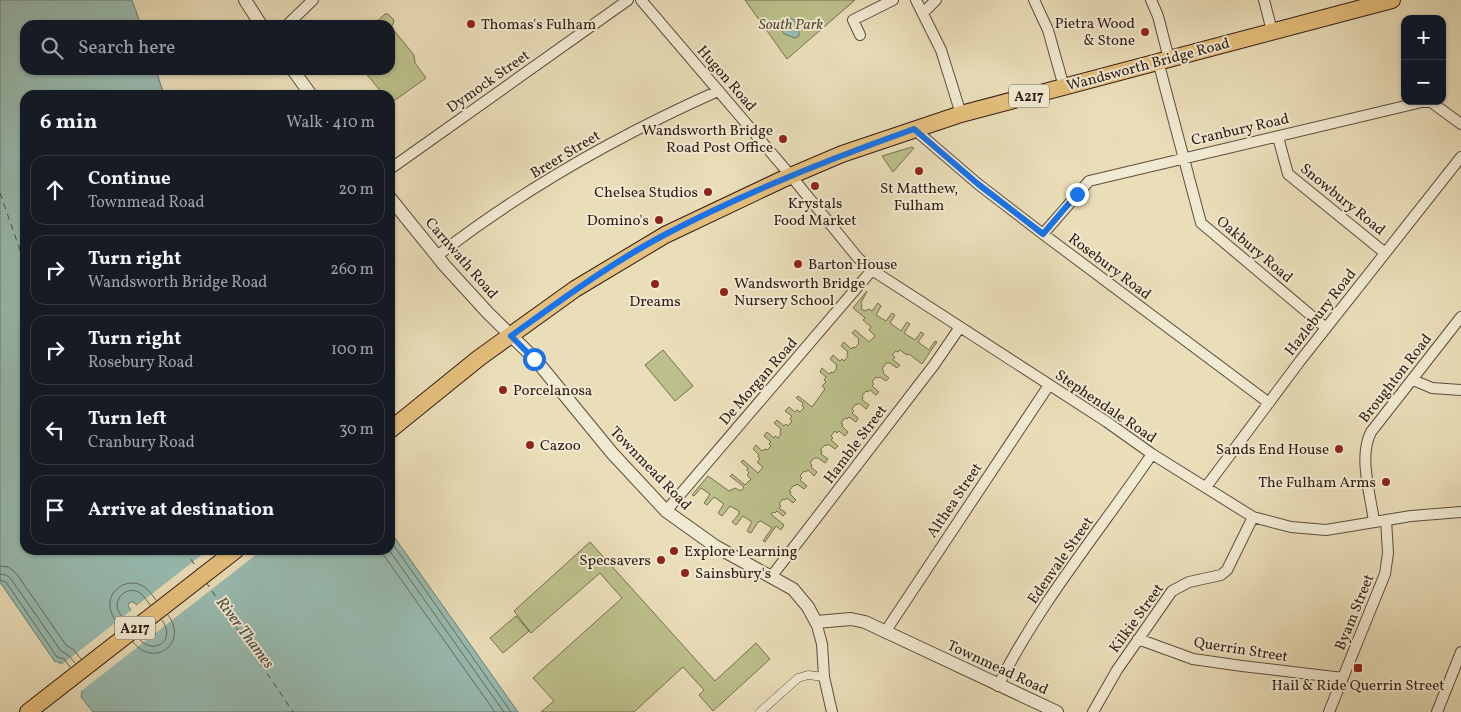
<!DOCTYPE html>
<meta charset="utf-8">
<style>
body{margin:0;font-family:Vollkorn,serif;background:#242831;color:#f1f3f6}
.controls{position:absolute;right:15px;top:15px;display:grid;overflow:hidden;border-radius:10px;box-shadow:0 1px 4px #0004}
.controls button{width:45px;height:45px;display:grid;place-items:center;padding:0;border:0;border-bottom:1px solid #363941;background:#171b24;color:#f1f3f6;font:25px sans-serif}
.stop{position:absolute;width:15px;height:15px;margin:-11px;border:4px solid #1a73e8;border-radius:50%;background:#fff}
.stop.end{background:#1a73e8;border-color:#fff;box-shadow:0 1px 5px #0008}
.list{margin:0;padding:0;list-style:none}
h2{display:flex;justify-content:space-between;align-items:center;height:65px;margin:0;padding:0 20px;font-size:21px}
h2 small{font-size:16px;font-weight:400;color:#9ea1a6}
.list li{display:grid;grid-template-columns:32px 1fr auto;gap:15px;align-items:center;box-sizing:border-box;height:70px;margin:0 10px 10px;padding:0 10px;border:1px solid #363941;border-radius:15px}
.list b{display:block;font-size:19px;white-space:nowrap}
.list p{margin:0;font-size:16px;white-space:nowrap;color:#9ea1a6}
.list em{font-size:16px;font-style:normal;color:#9ea1a6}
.icon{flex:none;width:28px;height:28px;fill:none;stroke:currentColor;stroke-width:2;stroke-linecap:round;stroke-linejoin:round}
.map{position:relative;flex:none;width:1461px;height:712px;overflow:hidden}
.search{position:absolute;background:#171b24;box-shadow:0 1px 4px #0004;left:20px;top:20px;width:375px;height:55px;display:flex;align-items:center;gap:12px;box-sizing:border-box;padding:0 18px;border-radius:15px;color:#9ea1a6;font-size:19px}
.panel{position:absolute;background:#171b24;box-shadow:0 1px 4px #0004;left:20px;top:90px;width:375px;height:465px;border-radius:15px}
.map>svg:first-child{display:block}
</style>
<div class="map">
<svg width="1461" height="712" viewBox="0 0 1461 712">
<rect width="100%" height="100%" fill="#eadeb9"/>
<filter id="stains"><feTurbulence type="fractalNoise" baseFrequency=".004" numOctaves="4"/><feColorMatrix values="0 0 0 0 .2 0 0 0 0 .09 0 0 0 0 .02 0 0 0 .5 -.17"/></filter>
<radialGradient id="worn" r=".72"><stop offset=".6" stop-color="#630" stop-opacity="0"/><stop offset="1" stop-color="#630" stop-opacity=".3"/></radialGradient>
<path fill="#bcc08b" stroke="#766e50" d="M745 0H855L787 59Z
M385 14H388L394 20 393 24 391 27 414 55 415 63 426 78 391 103 390 95H384L363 70H390V25H373Z
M912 147 914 148 893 172 882 156Z
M867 291 861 303 862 305 861 309 865 311 869 309 872 311 878 303 881 306 876 315 886 321 892 313 895 315 890 323 901 331 907 322 910 324 904 333 915 340 921 332 924 334 918 342 929 350 935 341 937 342 922 364 909 354 907 355 900 350 898 352 896 351 892 355 895 357 893 360 900 365 897 368 890 363H886L882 369 884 371 883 373 889 378 886 381 880 377 878 378 876 377 872 382 874 384 872 386 879 392 876 395 870 390 868 392 866 391 862 396 863 398 862 400 869 405 866 409 859 403 857 405 856 404 852 409 854 411 852 413 858 418 856 422 849 417 847 419 845 418 841 423 843 424 842 426 848 432 845 436 839 431 837 433 835 431 831 436 833 438 831 440 838 446 835 449 828 444 826 446 825 445 820 450 822 451 821 454 828 459 825 463 818 458H814L810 463 812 465 811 467 817 472 814 476 808 470 806 472 804 471 800 476 802 478 800 480 807 486 804 489 797 484 795 486 794 485 789 491 791 492 790 494 796 500 793 503 787 498 785 500 783 499 779 504 781 506 779 508 786 513 783 516 777 511 775 513 773 512 771 514 784 525 781 530 776 526 765 542 763 541 772 528 761 521 758 522 751 533 747 531 752 522 743 516 736 525 732 522 739 514V511L730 506 722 516 718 513 724 504 714 497 707 505 704 503 710 494 701 488 694 496 692 495 708 476 729 491 735 488 741 491 744 487 730 476 732 474 745 485 751 479 747 475 749 473 747 470 748 468 741 462 743 460 758 473 763 467 757 462 760 459 758 457 759 455 753 449 756 445 762 451 765 449 767 450 771 446 769 444 771 442 764 436 767 432 774 438 775 436 778 438 781 434 780 432 781 429 774 423 777 420 784 426 786 424 788 426 792 421 790 419 792 416 785 411 789 407 795 412 797 410 800 412 804 408 802 405 803 403 796 398 798 396 812 407 825 389 822 386 826 382 824 380 826 377 820 372 822 368 829 374 831 372 833 373 837 368 836 367 837 365 830 359 833 355 840 361 842 359 844 361 848 356 847 354 848 352 841 346 844 342 851 349 853 347 855 348 859 343 858 341 859 339 852 333 855 330 869 342 875 336 869 330 871 327 863 320 865 318 853 308Z
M663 350 693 386 675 401 645 365Z
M590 542 715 681 756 643 770 659 713 711 699 695 704 690 683 667 634 712H541L554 701 533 678 622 598 600 573 531 633 514 611Z
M516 616 529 631 503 653 490 638Z"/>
<path fill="#98bcb2" stroke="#6e7c73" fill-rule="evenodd" d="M0 0H132L141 25H25V70H156L164 95H25V550H390V531L518 712H93L81 697 82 690 61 663 55 662 0 582ZM130 602H133L136 604 155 629V635L150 634 130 609 128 605Z
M789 17 794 20 799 27V36L795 38 784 34 780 27 782 19Z"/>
<path fill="#eadeb9" d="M208 550H262L80 692 81 694 79 696V691L59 665 54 664 57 662 60 666 133 609 151 632H153L135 607Z"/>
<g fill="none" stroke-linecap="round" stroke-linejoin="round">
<path stroke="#646c63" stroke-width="1" d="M390 540 511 712
M380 550 495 712
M389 550 504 712
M0 566 8 567 16 573 66 645 74 650 81 659
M0 574 6 575 11 579 61 651 68 655 75 663
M0 580 6 582 57 657 64 659 70 667
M127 623C123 618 118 613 117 606 117 594 130 586 140 593 144 596 147 601 150 605
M121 628C116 622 111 615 110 607 108 590 127 577 143 586 148 589 152 595 156 600
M138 638C154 657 177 640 162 620
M133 642C154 669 189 643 168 615"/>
<path stroke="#4e4c43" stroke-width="1" stroke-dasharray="6 5" stroke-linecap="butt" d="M0 193 20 250 25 260
M185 550 198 570
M206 582 293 712"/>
<defs>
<path id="pedestrian" d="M760 712 798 678 808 675 824 677"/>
<path id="minor" d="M641 0 791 176 858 258 872 270 1107 422 1152 454 1253 517 1291 527 1326 530 1411 516 1461 512
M916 0 941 50 961 114
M1034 0 1048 30 1064 87
M1151 0 1158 16 1169 59
M1264 0 1272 31
M923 13 936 0
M287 25 313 0
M860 35 853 20 893 0
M1158 61 1201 223 1326 328
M914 129 978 184 1043 234 1269 403
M1278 137 1288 174 1385 253
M390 169 628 0
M1043 234 1089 181 1422 102H1431L1461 124
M437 256C522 190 619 135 718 91
M1413 380 1432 388 1461 390
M1206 487 1300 361 1461 157
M666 511 872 270
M1374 522C1371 496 1358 457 1371 432L1461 317
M771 577 934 365 960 327
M816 622 822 644 824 677 832 712
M886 633 889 626 1049 385
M1138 639 1193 659 1242 666 1343 678
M998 686C1039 603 1100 531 1152 454
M1093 712 1117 670 1172 591 1189 582 1221 575 1227 570 1253 517
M1329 712 1385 574 1388 553 1386 520
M1437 712 1461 652"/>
<path id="tertiary" d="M245 0 261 25
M293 70 311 95
M390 198 445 266 488 313 535 359 612 453 666 511 715 546 793 589 808 607 816 622 851 619 865 622 1057 712"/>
<path id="primary" d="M390 430 479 358 575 289 665 235 781 180 842 154 961 114 1392 0
M28 712 236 550"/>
</defs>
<use href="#pedestrian" stroke="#5e4c3d" stroke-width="9"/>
<use href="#minor" stroke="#5e4c3d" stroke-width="12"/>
<use href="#tertiary" stroke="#5e4c3d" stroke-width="14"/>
<use href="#primary" stroke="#2f1c14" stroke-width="18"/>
<use href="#pedestrian" stroke="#f1ead2" stroke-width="8"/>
<use href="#minor" stroke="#f1ead2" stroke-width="10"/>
<use href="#tertiary" stroke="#f1ead2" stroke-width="12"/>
<use href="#primary" stroke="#e5bf7c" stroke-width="16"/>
</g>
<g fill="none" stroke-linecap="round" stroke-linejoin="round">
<path stroke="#1a73e8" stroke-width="6" d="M534 359 511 336C561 300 611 263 666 234 746 192 829 159 914 129L978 184 1043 234 1077 194"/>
</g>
<g fill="#8f2418" stroke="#f1ead2" stroke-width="2">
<circle cx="471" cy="24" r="5"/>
<circle cx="1145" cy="32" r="5"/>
<circle cx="783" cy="139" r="5"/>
<circle cx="919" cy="171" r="5"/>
<circle cx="815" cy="186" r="5"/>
<circle cx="708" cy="192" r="5"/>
<circle cx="659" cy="220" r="5"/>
<circle cx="798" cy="264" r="5"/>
<circle cx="655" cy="284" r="5"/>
<circle cx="724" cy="292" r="5"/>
<circle cx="503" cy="390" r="5"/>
<circle cx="530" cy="445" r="5"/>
<circle cx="1339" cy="449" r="5"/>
<circle cx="1386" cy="482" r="5"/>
<circle cx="674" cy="551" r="5"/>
<circle cx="661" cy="560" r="5"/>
<circle cx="685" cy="573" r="5"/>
<rect x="1353" y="663" width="10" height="10" rx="2.5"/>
</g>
<g text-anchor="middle" stroke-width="4" stroke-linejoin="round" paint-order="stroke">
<g fill="#f1ead2" stroke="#695a4d" stroke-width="1">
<rect x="1009" y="84.5" width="40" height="23" rx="4"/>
<rect x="115" y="616.5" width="40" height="23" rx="4"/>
</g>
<g font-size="14" font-weight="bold" fill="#2f1c14">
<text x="1029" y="101">A217</text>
<text x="135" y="633">A217</text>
</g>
<g font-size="15" fill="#2f1c14" stroke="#f1ead2" text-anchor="end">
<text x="1135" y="28">Pietra Wood<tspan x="1135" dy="17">&amp; Stone</tspan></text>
<text x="481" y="29" text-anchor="start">Thomas's Fulham</text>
<text x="773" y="135">Wandsworth Bridge<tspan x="773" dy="17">Road Post Office</tspan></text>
<text x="919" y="193" text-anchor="middle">St Matthew,<tspan x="919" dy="17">Fulham</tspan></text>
<text x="698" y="197">Chelsea Studios</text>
<text x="815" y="208" text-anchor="middle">Krystals<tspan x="815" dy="17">Food Market</tspan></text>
<text x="649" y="225">Domino's</text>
<text x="808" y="269" text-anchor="start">Barton House</text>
<text x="734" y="288" text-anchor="start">Wandsworth Bridge<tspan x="734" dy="17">Nursery School</tspan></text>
<text x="655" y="306" text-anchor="middle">Dreams</text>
<text x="513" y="395" text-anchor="start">Porcelanosa</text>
<text x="540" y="450" text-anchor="start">Cazoo</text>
<text x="1329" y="454">Sands End House</text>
<text x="1376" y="487">The Fulham Arms</text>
<text x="684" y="556" text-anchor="start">Explore Learning</text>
<text x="651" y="565">Specsavers</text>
<text x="695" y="578" text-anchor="start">Sainsbury's</text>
<text x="1358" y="690" text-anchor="middle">Hail &amp; Ride Querrin Street</text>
</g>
<g font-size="15" font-style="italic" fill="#594d38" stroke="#f1ead2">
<text x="791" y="29">South Park</text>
</g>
<g font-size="15" fill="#2f1c14" stroke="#f1ead2">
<text transform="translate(1148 64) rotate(-15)" y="5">Wandsworth Bridge Road</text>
<text transform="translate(727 78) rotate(49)" y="5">Hugon Road</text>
<text transform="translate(488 81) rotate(-35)" y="5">Dymock Street</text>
<text transform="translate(1240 129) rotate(-13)" y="5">Cranbury Road</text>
<text transform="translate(565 154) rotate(-31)" y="5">Breer Street</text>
<text transform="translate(1343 199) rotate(39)" y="5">Snowbury Road</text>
<text transform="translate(1255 249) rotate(40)" y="5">Oakbury Road</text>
<text transform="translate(462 258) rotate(49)" y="5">Carnwath Road</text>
<text transform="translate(1110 266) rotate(37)" y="5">Rosebury Road</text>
<text transform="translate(1320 312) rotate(-52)" y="5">Hazlebury Road</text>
<text transform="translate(1395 378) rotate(-52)" y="5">Broughton Road</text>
<text transform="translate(758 381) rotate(-49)" y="5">De Morgan Road</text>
<text transform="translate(1106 406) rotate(34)" y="5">Stephendale Road</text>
<text transform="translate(855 444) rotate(-53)" y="5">Hamble Street</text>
<text transform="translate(651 468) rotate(46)" y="5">Townmead Road</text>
<text transform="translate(954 500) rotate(-56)" y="5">Althea Street</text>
<text transform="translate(1060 560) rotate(-55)" y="5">Edenvale Street</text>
<text transform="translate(1354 612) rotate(-68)" y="5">Byam Street</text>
<text transform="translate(1136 618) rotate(-54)" y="5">Kilkie Street</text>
<text transform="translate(1241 649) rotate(9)" y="5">Querrin Street</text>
<text transform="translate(998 667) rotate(25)" y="5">Townmead Road</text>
</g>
<g font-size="16" font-style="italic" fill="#4e4c43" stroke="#f1ead2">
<text transform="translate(246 632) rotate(53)" y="6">River Thames</text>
</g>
</g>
<rect width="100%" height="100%" filter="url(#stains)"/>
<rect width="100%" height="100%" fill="url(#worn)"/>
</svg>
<div class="controls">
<button>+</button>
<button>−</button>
</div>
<div class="stop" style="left:534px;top:359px"></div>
<div class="stop end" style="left:1077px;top:194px"></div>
<div class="search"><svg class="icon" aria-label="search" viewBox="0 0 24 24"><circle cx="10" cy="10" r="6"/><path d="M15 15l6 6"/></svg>Search here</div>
<section class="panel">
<h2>6 min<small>Walk · 410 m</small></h2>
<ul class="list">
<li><svg class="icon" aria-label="ahead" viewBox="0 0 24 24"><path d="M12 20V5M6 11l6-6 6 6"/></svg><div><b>Continue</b><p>Townmead Road</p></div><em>20 m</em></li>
<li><svg class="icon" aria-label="right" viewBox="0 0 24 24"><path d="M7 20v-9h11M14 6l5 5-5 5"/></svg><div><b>Turn right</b><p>Wandsworth Bridge Road</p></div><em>260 m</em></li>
<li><svg class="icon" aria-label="right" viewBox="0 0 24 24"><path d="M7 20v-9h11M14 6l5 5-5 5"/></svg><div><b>Turn right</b><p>Rosebury Road</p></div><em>100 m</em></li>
<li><svg class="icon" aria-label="left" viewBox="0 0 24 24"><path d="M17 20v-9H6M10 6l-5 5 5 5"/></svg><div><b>Turn left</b><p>Cranbury Road</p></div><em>30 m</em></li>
<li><svg class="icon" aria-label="arrive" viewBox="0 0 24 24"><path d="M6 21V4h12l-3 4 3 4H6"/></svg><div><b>Arrive at destination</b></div></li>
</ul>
</section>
</div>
